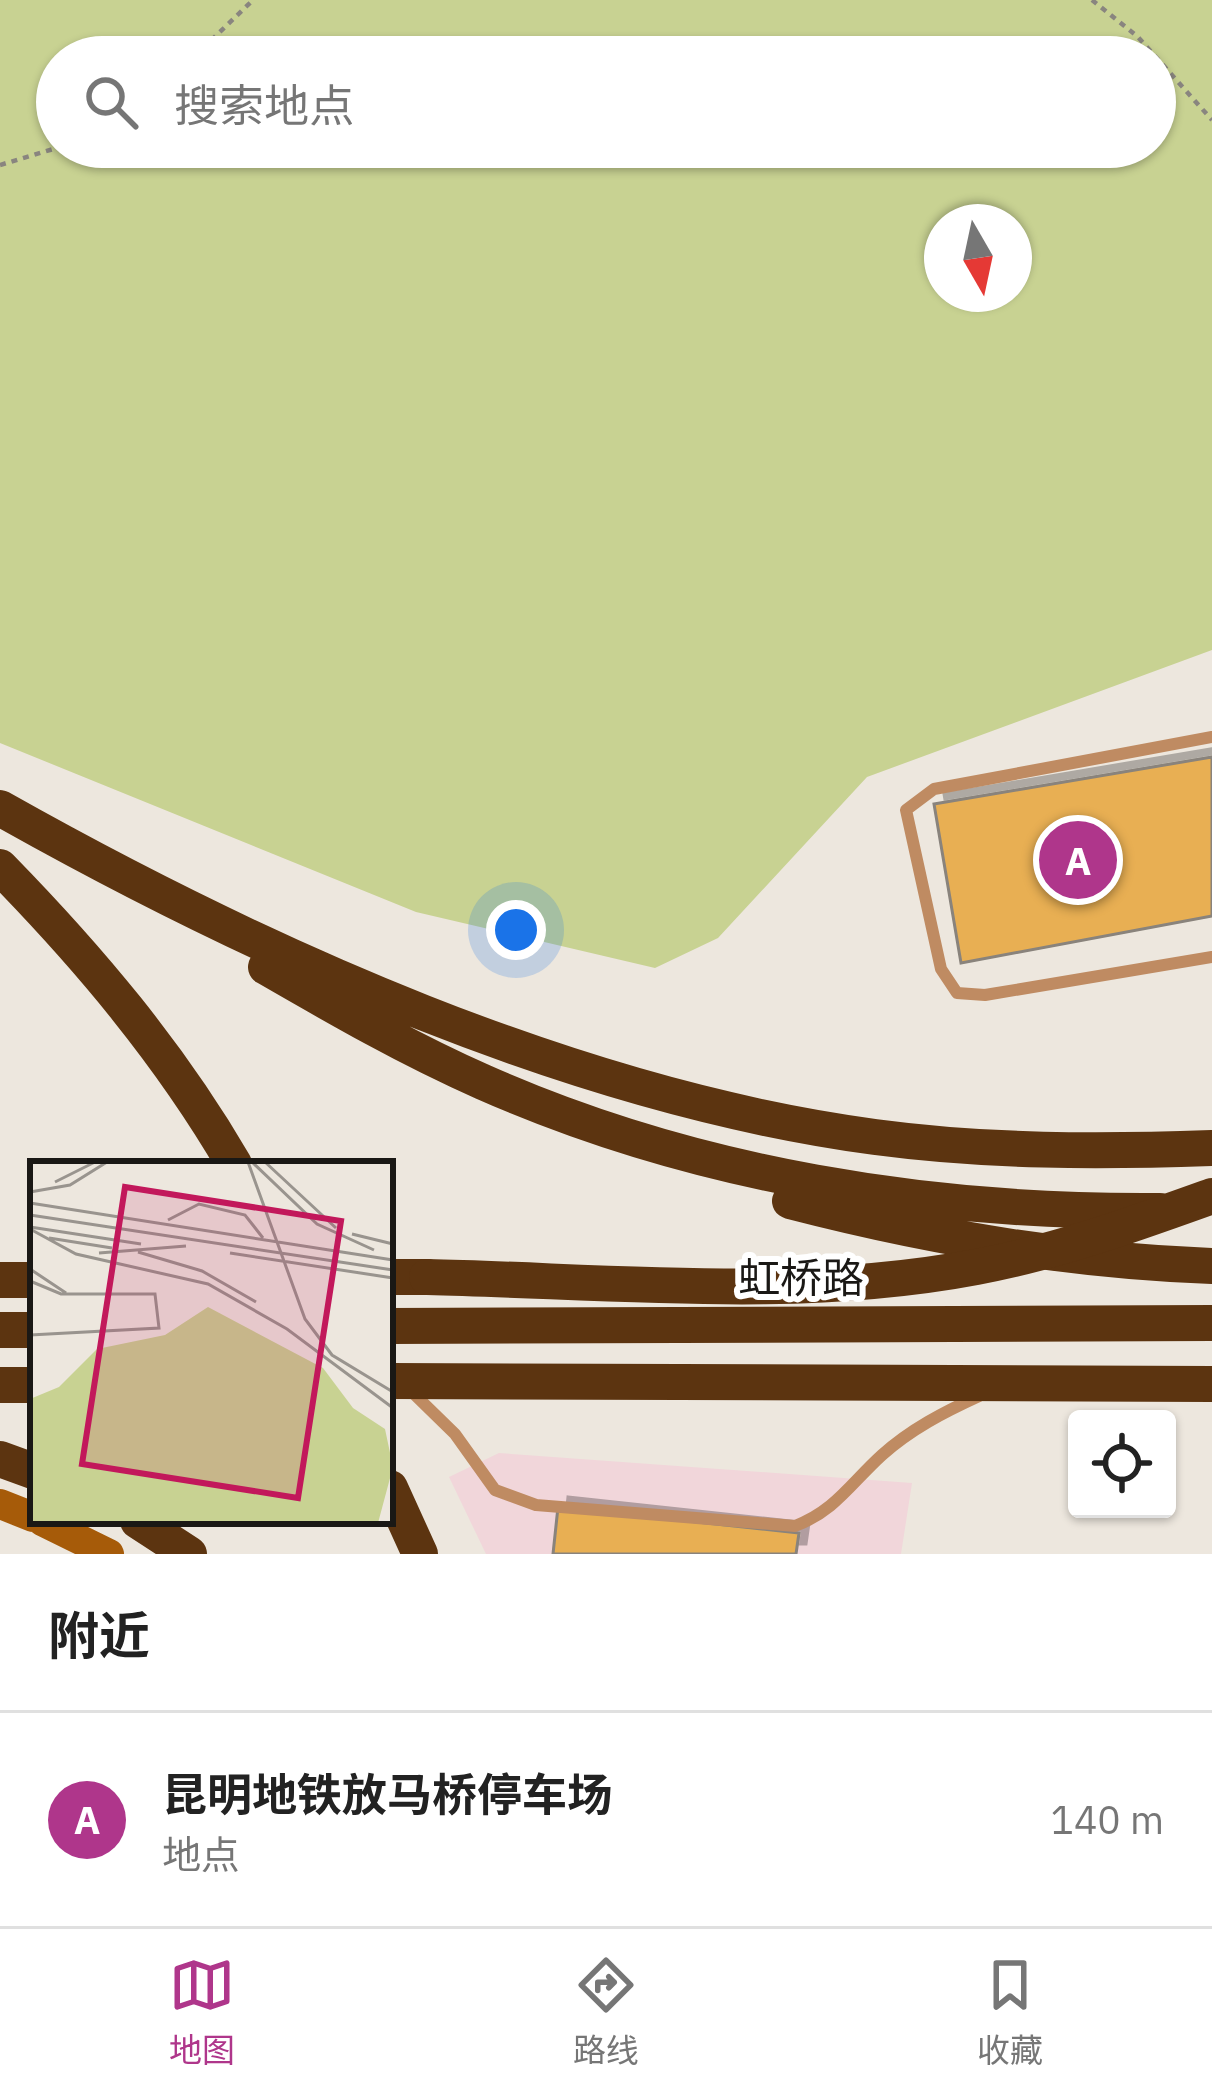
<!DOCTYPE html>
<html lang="zh">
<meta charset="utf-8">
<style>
body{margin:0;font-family:"IBM Plex Sans","Noto Sans SC",sans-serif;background:#f2f2f2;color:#222}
.controls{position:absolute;right:36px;bottom:36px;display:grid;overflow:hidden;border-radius:12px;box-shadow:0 3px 9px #0004}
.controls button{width:108px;height:108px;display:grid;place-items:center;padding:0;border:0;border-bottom:3px solid #e0e0e0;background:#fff;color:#222;font:60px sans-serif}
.compass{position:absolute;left:924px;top:204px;width:108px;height:108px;border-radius:50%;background:#fff;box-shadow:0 3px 9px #0004;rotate:171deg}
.you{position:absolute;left:516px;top:930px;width:42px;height:42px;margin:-30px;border:9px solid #fff;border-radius:50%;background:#1a73e8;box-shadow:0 0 0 18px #1a73e833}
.badge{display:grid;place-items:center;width:78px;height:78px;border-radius:50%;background:#af368b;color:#fff;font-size:39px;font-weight:700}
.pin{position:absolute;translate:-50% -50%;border:6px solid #fff;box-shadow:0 3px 12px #0006}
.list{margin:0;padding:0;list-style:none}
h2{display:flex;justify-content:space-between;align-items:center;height:156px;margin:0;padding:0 48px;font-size:51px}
h2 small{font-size:39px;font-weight:400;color:#767676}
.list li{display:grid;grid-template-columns:78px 1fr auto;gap:36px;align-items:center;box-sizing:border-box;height:216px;padding:0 48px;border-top:3px solid #e0e0e0}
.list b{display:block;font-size:45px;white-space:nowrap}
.list p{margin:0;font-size:39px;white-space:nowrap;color:#767676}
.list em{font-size:39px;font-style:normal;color:#767676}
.icon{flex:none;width:66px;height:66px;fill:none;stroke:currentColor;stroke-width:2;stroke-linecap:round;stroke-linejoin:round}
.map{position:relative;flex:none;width:1212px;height:1554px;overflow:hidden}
.search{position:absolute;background:#fff;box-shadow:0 3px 9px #0004;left:36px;right:36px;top:36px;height:132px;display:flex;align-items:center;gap:30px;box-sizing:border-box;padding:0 42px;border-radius:66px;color:#767676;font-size:45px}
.sheet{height:372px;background:#fff}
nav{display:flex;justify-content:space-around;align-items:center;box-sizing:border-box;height:168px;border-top:3px solid #e0e0e0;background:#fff;font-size:33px;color:#767676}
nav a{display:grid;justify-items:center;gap:6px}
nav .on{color:#af368b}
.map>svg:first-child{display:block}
</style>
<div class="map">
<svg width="1212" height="1554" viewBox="0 0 1212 1554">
<defs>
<filter id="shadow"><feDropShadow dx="10" dy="-10" stdDeviation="0" flood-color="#0004"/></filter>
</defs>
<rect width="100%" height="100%" fill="#ede7de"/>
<path fill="#f1d6da" d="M499 1453 912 1483 901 1554H486L449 1477Z"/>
<path fill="#c8d292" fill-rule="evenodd" d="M0 0H1212V650L867 777 718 938 655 968 416 912 0 743ZM57 57H1155V147H57ZM942 222H1014V294H942Z"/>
<path fill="#e8af53" stroke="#89837b" stroke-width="3" filter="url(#shadow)" d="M1212 757V916L961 963 934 804Z
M558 1507 799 1533 796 1554H553Z"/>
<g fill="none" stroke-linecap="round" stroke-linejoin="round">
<path stroke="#89857f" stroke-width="4.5" stroke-dasharray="6 6" stroke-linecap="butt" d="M1092 0 1138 37 1212 120
M194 57 253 0
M0 165 60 147"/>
<path stroke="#bf8b62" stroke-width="12" d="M1212 737 934 789 906 810 941 969 957 993 985 995 1212 957
M411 1391 455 1434 495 1490 536 1505 795 1526C835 1511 851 1483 882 1455 911 1429 944 1412 979 1396"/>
<path stroke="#a65b09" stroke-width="30" d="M0 1504 33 1517
M42 1521 109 1554"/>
<path stroke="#5c3410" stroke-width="36" d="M0 808C261 955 576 1097 875 1137 987 1152 1099 1152 1212 1148
M0 867C89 958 170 1054 234 1164
M266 967C337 1008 408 1049 483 1082 695 1176 931 1213 1160 1211
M790 1201C929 1237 1068 1261 1212 1266
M390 1277H427
M0 1280H33
M390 1326 1212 1323
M0 1330H33
M390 1381 1212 1384
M0 1385H33
M0 1459 33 1471
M390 1488 420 1554
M138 1521 189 1554"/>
<path stroke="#5c3410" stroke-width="36" d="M427 1277C608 1281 797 1301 976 1267 1057 1252 1134 1224 1212 1196"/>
</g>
<g text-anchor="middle" stroke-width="12" stroke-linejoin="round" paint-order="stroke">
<g font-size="42" fill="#1a1815" stroke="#fff">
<text x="801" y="1293">虹桥路</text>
</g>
</g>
<g transform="translate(30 1161)">
<rect width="363" height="363" fill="#ede7de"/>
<path d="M178 146 293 207 323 247 355 268 363 306 348 362H0V238L29 226 67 188 135 174Z" fill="#c8d292"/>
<path fill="none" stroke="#99948e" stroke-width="3" d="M218 1 275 158 302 194 363 231M222 1 287 63 344 89M235 1 306 67M25 21 65 1M0 31 40 24 77 1M0 42 363 99M0 54 363 109M138 59 169 43 215 54 233 77M0 66 111 83M0 68 46 93 178 123 257 168 363 247M322 73 363 83M19 77 82 87M108 91 172 110 226 141M69 92 156 85M200 92 363 117M0 108 36 132M0 120 31 133H125L129 167 0 174"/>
<path fill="#c2185b" fill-opacity="0.15" stroke="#c2185b" stroke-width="6" d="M95 26 311 60 268 337 52 303Z"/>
<rect width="363" height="363" fill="none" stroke="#1a1815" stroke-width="6"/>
</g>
</svg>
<div class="controls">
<button><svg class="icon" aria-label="locate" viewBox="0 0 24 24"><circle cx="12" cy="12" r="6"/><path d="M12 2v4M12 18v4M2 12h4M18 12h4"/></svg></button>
</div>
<svg class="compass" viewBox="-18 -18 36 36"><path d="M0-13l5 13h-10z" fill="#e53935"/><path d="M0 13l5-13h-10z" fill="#767676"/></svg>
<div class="you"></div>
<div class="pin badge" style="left:1078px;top:860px">A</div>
<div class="search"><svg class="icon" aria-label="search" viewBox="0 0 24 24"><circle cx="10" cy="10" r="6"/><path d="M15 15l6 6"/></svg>搜索地点</div>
</div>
<section class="sheet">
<h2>附近<small></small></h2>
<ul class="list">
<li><span class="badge">A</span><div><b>昆明地铁放马桥停车场</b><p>地点</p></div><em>140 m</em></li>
</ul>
</section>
<nav>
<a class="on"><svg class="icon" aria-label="map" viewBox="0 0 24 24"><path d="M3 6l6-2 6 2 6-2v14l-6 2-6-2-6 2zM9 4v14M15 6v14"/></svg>地图</a>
<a><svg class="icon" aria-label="directions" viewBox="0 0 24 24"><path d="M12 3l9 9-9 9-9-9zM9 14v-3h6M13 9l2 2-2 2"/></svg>路线</a>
<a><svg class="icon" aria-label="saved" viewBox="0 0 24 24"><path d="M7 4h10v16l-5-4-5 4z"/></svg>收藏</a>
</nav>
